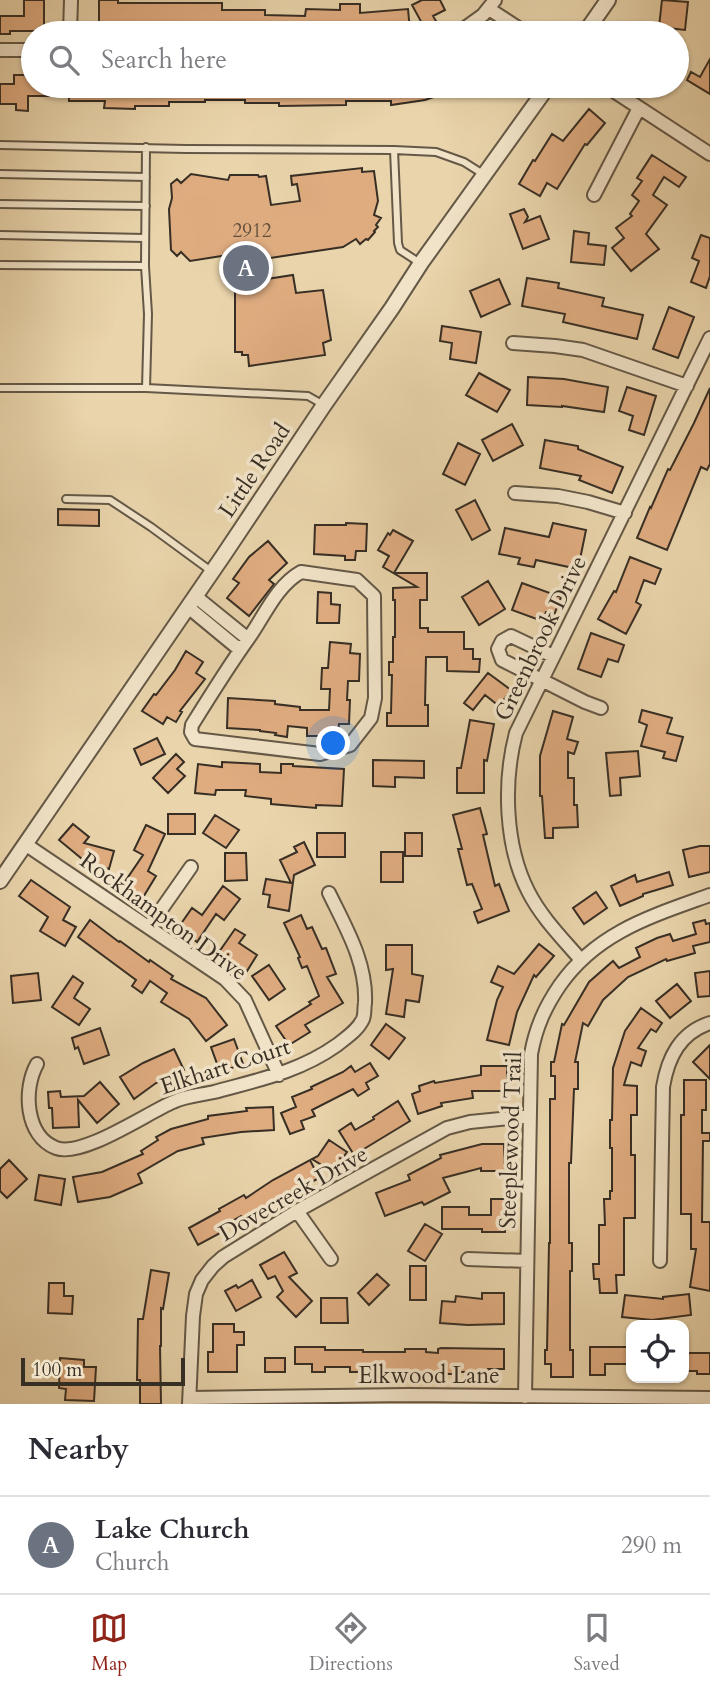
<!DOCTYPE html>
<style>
body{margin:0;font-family:Cardo,serif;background:#f7f7f7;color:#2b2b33}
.controls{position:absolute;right:21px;bottom:21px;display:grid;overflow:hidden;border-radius:14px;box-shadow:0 2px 5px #0004}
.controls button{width:63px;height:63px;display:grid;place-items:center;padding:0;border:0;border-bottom:2px solid #e1e1e2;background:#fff;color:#2b2b33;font:35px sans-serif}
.scale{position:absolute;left:21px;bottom:18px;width:164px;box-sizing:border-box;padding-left:7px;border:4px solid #372e24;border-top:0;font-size:19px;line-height:24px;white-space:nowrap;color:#372e24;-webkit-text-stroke:5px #f1e3c8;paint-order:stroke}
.you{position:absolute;left:334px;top:744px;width:24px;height:24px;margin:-18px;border:5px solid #fff;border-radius:50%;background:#1a73e8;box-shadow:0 0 0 10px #1a73e833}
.badge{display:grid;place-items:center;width:46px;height:46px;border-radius:50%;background:#8f2418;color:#fff;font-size:23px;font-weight:700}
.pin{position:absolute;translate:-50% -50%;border:4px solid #fff;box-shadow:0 2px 7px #0006}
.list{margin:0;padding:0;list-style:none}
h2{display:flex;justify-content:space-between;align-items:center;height:91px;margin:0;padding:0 28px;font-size:30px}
h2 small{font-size:23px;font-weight:400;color:#7c7c81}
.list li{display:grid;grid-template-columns:46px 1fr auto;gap:21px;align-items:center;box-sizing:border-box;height:98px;padding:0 28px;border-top:2px solid #e1e1e2}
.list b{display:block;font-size:26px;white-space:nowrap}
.list p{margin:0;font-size:23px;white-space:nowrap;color:#7c7c81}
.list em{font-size:23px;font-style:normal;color:#7c7c81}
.icon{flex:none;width:38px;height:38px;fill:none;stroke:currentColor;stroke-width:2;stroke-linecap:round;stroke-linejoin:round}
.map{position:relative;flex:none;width:710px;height:1404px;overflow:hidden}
.search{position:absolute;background:#fff;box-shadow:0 2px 5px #0004;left:21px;right:21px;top:21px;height:77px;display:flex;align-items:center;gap:18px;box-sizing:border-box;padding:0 24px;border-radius:38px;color:#7c7c81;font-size:26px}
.sheet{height:189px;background:#fff}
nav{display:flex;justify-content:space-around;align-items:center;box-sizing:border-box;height:98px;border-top:2px solid #e1e1e2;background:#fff;font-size:19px;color:#7c7c81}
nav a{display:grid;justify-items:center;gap:4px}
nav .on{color:#8f2418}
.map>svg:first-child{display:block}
</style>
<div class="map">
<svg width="710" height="1404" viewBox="0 0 710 1404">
<rect width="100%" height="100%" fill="#e9d4ab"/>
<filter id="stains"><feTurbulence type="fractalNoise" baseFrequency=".00286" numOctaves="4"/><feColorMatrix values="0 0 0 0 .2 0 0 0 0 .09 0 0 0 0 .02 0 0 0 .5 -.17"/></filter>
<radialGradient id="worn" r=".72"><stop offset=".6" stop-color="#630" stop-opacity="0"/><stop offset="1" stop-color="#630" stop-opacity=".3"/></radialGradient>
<path fill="#dfac80" stroke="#372e24" stroke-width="2" d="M24 0H44V31H10V34H0V16H24Z
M99 0H118V3H222V10H265V15L305 16 306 9 340 10V4H360V13L408 9 410 31 390 33H340V27L317 26V33H271V28H250V33H234V31H199V28L129 29V24H99Z
M422 0H440L445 10 433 16 436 21 424 27 412 5Z
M662 0 688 2 685 30 659 27Z
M710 59V94L687 80 691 72 700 77Z
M14 75H33V86H135V87H155V86H381V90L399 87V86H462L463 87 425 100 391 105V101H346V105L279 106V103H245V100H205V102H169V106H135V109L104 108 105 101H69V96H28V111L16 110V104H0V84H14Z
M589 109 605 123 587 145 585 144 557 189 547 183 540 196 519 184 533 160 535 161 552 134 563 141Z
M652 155 686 177 679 187 664 177 653 195 667 205 646 234 659 249 631 271 612 248 624 238 616 228 632 216 630 214 639 201 632 195 642 181 637 178Z
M362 168V172L374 171 378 201 374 215 381 218 376 225 378 227 374 231 375 232 368 240 366 239 360 244 356 239 343 247 250 261 229 260 228 255 190 261 181 252 177 256 171 250 169 209 172 198 171 184 177 179 181 183 191 174 228 180 230 175H258L259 177 266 176 271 205 300 201 297 184 292 185 291 176Z
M524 209 528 217 525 222 540 216 549 239 523 249 510 214Z
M574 231 589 233 588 244 606 246 604 265 571 262Z
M701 235 710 238V276L706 288 691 282 699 261 692 258Z
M293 275 296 293 323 290 331 340 323 343 325 355 249 366 248 355H242V352H235V284Z
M527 278 559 283 558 288 604 298 602 306 643 315 637 339 563 322 565 314 522 306Z
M499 279 510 304 481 317 470 291Z
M669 307 694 317 678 358 653 349Z
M442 326 481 332 476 363 450 359 452 343 440 341Z
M479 373 510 390 497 412 466 395Z
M528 377 564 379 608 387 604 412 562 406V407L527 405Z
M627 387 656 396 644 435 629 430 633 416 619 411Z
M710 388V464L707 470 701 467 667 550 637 538 650 507 651 508 668 469 670 470 694 423Z
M512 424 523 445 493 461 482 440Z
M545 440 578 446V449L623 467 612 493 579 480 581 476 540 468Z
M458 443 480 454 465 485 443 474Z
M475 500 490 530 472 540 456 510Z
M58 509 99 510V526L58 525Z
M346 523 367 524 366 551H356L355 560H345V556L314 554 315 525H346Z
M553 523 586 530 578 569 536 560 534 567 518 564 520 558 499 554 505 528 549 537Z
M393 530 413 541 394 573H427V600H420V628H428V632H464V649H473V659H480L479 672 447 671V657H426L425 705H428V726H387V713H391L392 675H389V662H393V637H395V600H393V588L417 587 383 567 389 556 378 550 388 533 390 535Z
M268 541 287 563 269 580 274 584 249 616 227 598 239 583 233 579 249 557Z
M630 557 661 569 655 584 644 580 636 602 641 605 626 634 598 619 614 591 616 592Z
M488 581 505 609 479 625 462 597Z
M522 583 561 597 554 615 546 612 542 621 512 610Z
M318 592 331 593V604L340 605 339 623H317Z
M591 633 624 645 618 662 608 659 601 677 578 669Z
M330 642 351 644 350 653 360 654 359 681H348L347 700H350L349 724H339L338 733 323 732V736H307V728L288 726 287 737 275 735 276 733 260 731V730L227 728 228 698 275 701V704L300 707V710H329L330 689H321L322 668H328Z
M186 651 203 662 196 673 205 679 180 711 182 712 176 722 167 717 163 724 142 711 154 694 156 695 175 670Z
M488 673 511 690 499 706 485 695 473 710 464 703Z
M642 710 672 718 667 733 683 737 676 761 663 758 665 752 641 746 647 725 639 722Z
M553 711 573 717 567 739 578 742 574 754 568 752V778H574V805H577L578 827 553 828V838H545L542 796H540V756Z
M470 720 494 724 487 761 484 760V793H457V768H461Z
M157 738 165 754 141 765 134 749Z
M638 751 640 776 620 778 621 795 610 796 606 753Z
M176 754 184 762 177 769 185 776 168 793 153 778Z
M373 760 424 761V778L395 777V787L373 786Z
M222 762 260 764V772L281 773V764H293V766L344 769 342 806 316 805V808L271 804V799L245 796 246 790H216L215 795 195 793 198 764 222 767Z
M480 808 487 834 483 835 495 886 499 884 509 911 478 923 474 912 482 909 472 884 467 885 458 849H462L453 815Z
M168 814H195V834H168Z
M215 815 239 830 226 848 203 833Z
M73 824 89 837 84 843 114 851 109 869 87 863 59 840Z
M146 825 165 834 148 871 156 876 142 899 122 886 143 855 134 850Z
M317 833H345V857H317Z
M405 833H422V856H405Z
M304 842 315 865 294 875 289 911 268 907 270 895 263 894 266 879 291 883 280 860 297 852 294 847Z
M700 846H710V872L689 877 683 850Z
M381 852H403V882H381Z
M225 853H246L247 880 225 881Z
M669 872 673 885 643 894V896L620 906 611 886 635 875 637 882Z
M31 880 70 907 63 920 76 927 65 946 40 931 48 917 19 896Z
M223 886 240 899 224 920 216 914 197 942 178 928 192 908 202 915Z
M596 892 607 908 584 924 573 908Z
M301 915 307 929 312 927 322 949 326 948 336 974 327 977 343 1003 305 1025 310 1032 289 1045 276 1026 311 1004 309 1002 319 996 307 966 302 968 298 958 300 957 284 923Z
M90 920 119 942 120 941 149 962 150 960 173 976 171 979 206 998 227 1025 206 1041 189 1019 161 1002 167 993 150 981 142 993 132 986 136 980 78 937Z
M705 920 706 924 710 923V942L693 946 695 953 667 961 666 959 628 977 603 1000 588 1026 583 1023 575 1062H578V1089H574L571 1163H569V1243H572V1271H570V1350H573V1377H551V1364H545V1350H547L549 1243H550V1099H555V1076H551V1062H554L562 1024 564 1025 589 982 613 961 619 968 640 957 636 948 657 938 670 934 673 941 696 934 693 923Z
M235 929 245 935 239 943 257 955 247 971 219 952Z
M539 944 554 956 536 977 534 975 517 1012 509 1045 487 1040 497 1000 503 987 491 982 498 966 514 974Z
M386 945H412V974L423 976 419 1002 406 1000 404 1017 386 1014 393 969 386 970Z
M269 965 285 989 269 1000 252 976Z
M710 971V996L698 997 695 973Z
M38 973 41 1000 13 1003 11 976Z
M73 976 83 983 74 998 90 1009 79 1025 52 1007Z
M677 984 691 1001 670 1018 656 1001Z
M641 1008 662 1023 656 1032 651 1029 638 1048 646 1051 641 1066 631 1062 624 1085 637 1086V1115H631V1155H635V1218H624V1275H616L617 1293H600L599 1279H594L593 1264H599V1225H605L604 1199H610V1191H612V1148H610V1120H612L613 1068 625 1031Z
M386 1024 405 1038 389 1059 371 1045Z
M100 1028 109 1055 84 1064 78 1047 75 1049 72 1038Z
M234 1039 243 1064 220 1072 211 1047Z
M710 1045V1079L693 1062Z
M174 1049 184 1070 156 1083 134 1099 120 1077 143 1063Z
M370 1063 378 1076 366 1083 369 1089 358 1096 353 1089 312 1110 315 1116 301 1121 304 1129 290 1134 281 1113 296 1107 292 1097 312 1089 311 1087 343 1072 351 1066 355 1072Z
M481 1066H507V1091H472L473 1098 441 1103 442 1106 418 1114 412 1094 420 1091 419 1086 434 1081 435 1083 481 1075Z
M684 1080H706V1110H702V1133H710V1141H703L702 1222H710V1291L690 1287 696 1249H691V1214H681V1115H684Z
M100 1082 119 1104 97 1123 78 1100 79 1127 53 1128 52 1108H49L48 1092 60 1091 61 1097 84 1096Z
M398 1101 410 1121 354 1155 339 1131 351 1123 355 1130 374 1119 373 1117Z
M273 1107 274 1130 241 1132 202 1138 204 1144 178 1151 138 1174 142 1183 110 1197 78 1202 73 1177 102 1172 143 1154 141 1151 158 1140 156 1137 171 1129 208 1119V1116L247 1111 246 1108Z
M329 1140 347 1152 333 1172 312 1159 318 1156Z
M482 1144H504L505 1171H481V1168L443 1178 450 1192 424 1205 422 1202 385 1216 376 1193 410 1180 408 1175 441 1158 440 1155Z
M9 1160 27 1179 7 1198 0 1191V1169Z
M310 1160 319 1178 291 1193 290 1192 255 1215 256 1217 245 1223 241 1216 220 1228 222 1232 198 1245 189 1228 220 1211 219 1209 244 1195 246 1198 273 1180Z
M39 1175 65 1179 61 1205 35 1200Z
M491 1199H505V1232H482V1229H442V1207H469V1215H491Z
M425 1224 442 1234 425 1261 408 1251Z
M284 1252 297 1273 289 1277 312 1301 296 1317 277 1297 283 1291 275 1276 268 1279 260 1265Z
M410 1266H426V1300H410Z
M151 1270 169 1273 163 1309 161 1308V1346H160L161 1404H140V1380H137L138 1319H143Z
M377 1274 389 1285 369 1305 358 1293Z
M252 1280 261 1297 236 1311 225 1291 236 1285 238 1288Z
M49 1283H64V1296H73L72 1314 48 1313Z
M482 1293H504V1324L468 1325 440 1323 442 1301 455 1302 456 1296 482 1299Z
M689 1294 691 1315 652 1320 622 1317 625 1295 663 1299V1297Z
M321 1298H347L348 1323H321Z
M213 1324H234V1332H244V1345H237V1372H208V1352H213Z
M295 1347H325V1350H363V1352H405V1349H426V1352L438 1353V1349L441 1348 504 1349V1369H488V1374H476V1372H454V1374H441V1372H350V1367H325V1372H312V1364H295Z
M590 1347H631V1364H605V1375H590Z
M684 1353H710V1374H697V1371H684Z
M60 1358 84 1360V1367H96L94 1401 65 1400 66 1389 59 1388Z
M265 1358H285V1372H265Z"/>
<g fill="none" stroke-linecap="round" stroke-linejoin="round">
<defs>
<path id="service" d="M0 145 186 149 394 150 436 152 464 162 483 174
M394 150 398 243 400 250 420 263
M0 174 146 177
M0 204 146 206
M0 235 145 238
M0 265 145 266 148 314 146 388 308 396 322 404
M145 266 146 147
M0 388H146
M66 499 110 500 151 527 211 571"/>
<path id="minor" d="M489 9 526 33
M70 33 71 0
M458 33 483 15 495 0
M0 50H33
M606 86 710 154
M594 195 639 108
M513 343 555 346 583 350 687 386
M515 493 558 496 588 502 625 513
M301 572 357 580 374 596 375 698 371 718 350 745 320 754 195 739 191 732 192 725C210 696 228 667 248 639 264 617 276 586 301 572Z
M195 596 248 639
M188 607 240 650
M553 656 511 636 502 641 498 649 502 660 585 702 601 708
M25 844 225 979 245 1000 279 1075
M149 927 191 867
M581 960C562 938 541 917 528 891 505 846 503 782 516 733L710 338
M37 1064C23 1089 25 1136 56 1148 82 1158 147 1113 173 1102 185 1096 201 1095 214 1092 258 1080 299 1072 337 1045 347 1037 358 1030 363 1019 365 1014 364 1008 365 1003 367 963 346 928 329 893
M297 1211 331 1259
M468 1259 527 1261
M660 1261 663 1087C668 1057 680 1033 710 1023
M525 1397 531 1054C536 1027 545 1007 560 985 597 932 652 916 710 895
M190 1398 409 1395 710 1398
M189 1404 193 1316 196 1294 202 1280 213 1266 223 1257 297 1211 447 1128 470 1122 530 1116"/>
<path id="tertiary" d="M585 33 608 0
M0 881 223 556 324 405 392 308 421 263 548 86"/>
</defs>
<use href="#service" stroke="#645846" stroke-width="10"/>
<use href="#minor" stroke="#645846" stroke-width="16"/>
<use href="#tertiary" stroke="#645846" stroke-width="18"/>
<use href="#service" stroke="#f1e3c8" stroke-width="6"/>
<use href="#minor" stroke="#f1e3c8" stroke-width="12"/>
<use href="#tertiary" stroke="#f1e3c8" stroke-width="14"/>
</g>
<g text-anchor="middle" stroke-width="7" stroke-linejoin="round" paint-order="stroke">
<g font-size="19" fill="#614e3b">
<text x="252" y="237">2912</text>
</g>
<g font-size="23" fill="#372e24" stroke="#f1e3c8">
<text transform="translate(254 470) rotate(-56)" y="8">Little Road</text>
<text transform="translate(540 638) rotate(-64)" y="8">Greenbrook Drive</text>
<text transform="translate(164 916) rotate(36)" y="8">Rockhampton Drive</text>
<text transform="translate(225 1066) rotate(-18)" y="8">Elkhart Court</text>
<text transform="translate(510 1140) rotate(-88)" y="8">Steeplewood Trail</text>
<text transform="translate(293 1193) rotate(-30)" y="8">Dovecreek Drive</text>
<text x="429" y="1383">Elkwood Lane</text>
</g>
</g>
<rect width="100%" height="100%" filter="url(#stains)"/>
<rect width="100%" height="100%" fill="url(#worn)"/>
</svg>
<div class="controls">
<button><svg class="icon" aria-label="locate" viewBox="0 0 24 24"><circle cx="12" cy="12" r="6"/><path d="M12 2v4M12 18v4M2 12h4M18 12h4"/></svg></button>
</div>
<div class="scale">100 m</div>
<div class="you"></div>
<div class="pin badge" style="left:246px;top:268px;background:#6b7280">A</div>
<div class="search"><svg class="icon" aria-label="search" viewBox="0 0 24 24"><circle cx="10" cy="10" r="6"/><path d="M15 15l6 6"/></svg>Search here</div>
</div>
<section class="sheet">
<h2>Nearby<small></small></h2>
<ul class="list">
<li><span class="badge" style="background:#6b7280">A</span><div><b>Lake Church</b><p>Church</p></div><em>290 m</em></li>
</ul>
</section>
<nav>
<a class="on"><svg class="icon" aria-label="map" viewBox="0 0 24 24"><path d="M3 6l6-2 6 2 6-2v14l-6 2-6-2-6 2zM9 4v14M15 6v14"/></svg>Map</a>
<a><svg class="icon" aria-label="directions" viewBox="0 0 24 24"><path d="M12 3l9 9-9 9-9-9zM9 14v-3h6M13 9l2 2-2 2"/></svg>Directions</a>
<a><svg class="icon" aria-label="saved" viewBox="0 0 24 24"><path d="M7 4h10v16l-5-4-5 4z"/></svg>Saved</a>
</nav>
